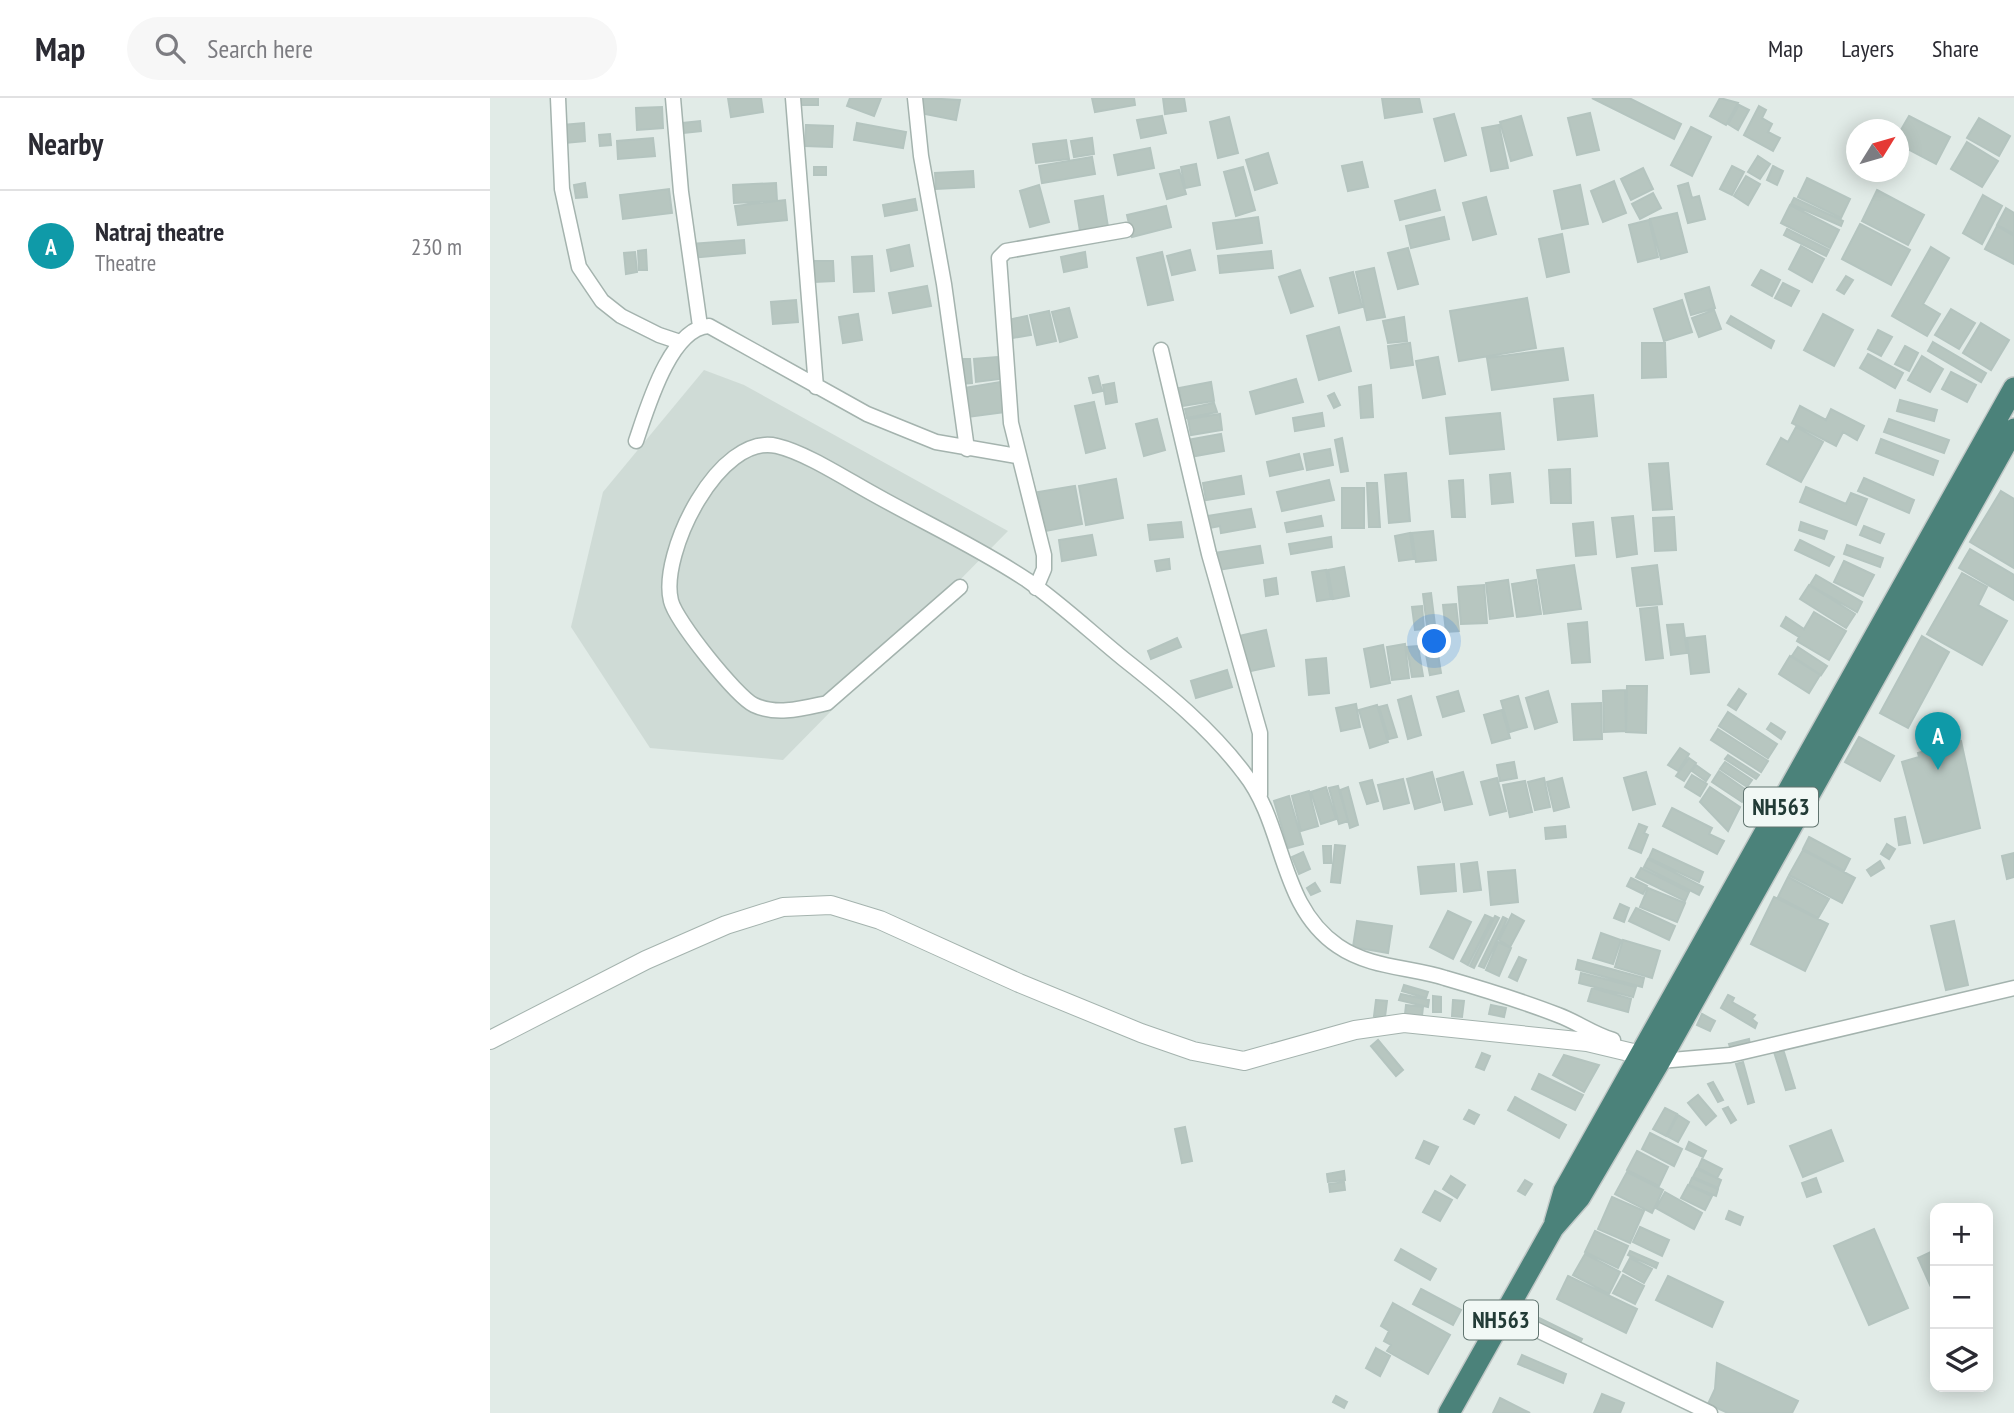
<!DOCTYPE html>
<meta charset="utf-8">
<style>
body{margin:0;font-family:"PT Sans Narrow",sans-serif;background:#f7f7f7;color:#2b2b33}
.controls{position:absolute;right:21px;bottom:21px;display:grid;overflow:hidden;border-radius:14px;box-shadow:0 4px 18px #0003}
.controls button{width:63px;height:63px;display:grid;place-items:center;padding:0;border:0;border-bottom:2px solid #e1e1e2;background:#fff;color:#2b2b33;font:35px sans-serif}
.compass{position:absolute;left:1356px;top:21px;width:63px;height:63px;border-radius:50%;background:#fff;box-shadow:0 4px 18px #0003;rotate:53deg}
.you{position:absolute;left:945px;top:544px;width:24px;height:24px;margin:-18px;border:5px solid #fff;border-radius:50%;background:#1a73e8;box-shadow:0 0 0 10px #1a73e833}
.badge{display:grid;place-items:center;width:46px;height:46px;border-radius:50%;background:#b45309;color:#fff;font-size:23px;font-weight:700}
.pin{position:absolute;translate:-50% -58px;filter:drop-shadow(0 2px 4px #0008)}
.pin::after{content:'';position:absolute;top:37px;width:24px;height:21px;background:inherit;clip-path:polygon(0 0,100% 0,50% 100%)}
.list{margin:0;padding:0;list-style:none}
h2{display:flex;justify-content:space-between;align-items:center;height:91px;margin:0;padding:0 28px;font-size:30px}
h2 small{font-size:23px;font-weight:400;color:#7c7c81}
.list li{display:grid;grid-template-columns:46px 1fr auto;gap:21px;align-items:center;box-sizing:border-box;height:112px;padding:0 28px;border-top:2px solid #e1e1e2}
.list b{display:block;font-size:26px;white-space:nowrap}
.list p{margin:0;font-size:23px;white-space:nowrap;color:#7c7c81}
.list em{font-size:23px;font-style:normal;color:#7c7c81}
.icon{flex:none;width:38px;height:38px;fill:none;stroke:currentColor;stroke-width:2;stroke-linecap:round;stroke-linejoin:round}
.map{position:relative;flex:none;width:1524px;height:1315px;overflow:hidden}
header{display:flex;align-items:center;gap:42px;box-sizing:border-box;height:98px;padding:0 35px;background:#fff;border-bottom:2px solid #e1e1e2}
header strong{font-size:33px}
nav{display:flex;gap:38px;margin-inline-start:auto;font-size:24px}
.search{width:490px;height:63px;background:#f7f7f7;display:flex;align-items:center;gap:18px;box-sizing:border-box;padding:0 24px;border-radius:38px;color:#7c7c81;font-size:26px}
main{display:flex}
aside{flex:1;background:#fff}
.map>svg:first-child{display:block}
</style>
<header>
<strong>Map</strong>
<div class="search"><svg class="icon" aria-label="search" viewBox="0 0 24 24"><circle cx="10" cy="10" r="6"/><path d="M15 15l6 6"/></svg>Search here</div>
<nav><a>Map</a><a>Layers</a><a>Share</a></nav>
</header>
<main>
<aside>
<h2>Nearby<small></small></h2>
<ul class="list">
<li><span class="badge" style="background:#0f9aa8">A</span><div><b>Natraj theatre</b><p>Theatre</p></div><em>230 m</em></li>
</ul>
</aside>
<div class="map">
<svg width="1524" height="1315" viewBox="0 0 1524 1315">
<rect width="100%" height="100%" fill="#e1ebe7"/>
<path fill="#cfdbd6" d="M214 272 254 287 518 433 293 662 160 650 81 529 113 394Z"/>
<path fill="#b7c6c0" stroke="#b4c4bf" stroke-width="2" d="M238 0H271L273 14 241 19Z
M311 0H328V7H311Z
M360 0H391L384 18 357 8Z
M433 0 470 2 466 22 430 15Z
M602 0H644L645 7 605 14Z
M673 0H694L696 13 675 16Z
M892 0H929L932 14 895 20Z
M1102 0H1139L1191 26 1184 41Z
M1230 0 1248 5 1236 27 1220 18Z
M1249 7 1259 12 1248 32 1238 26Z
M1269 8 1276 12 1272 20 1282 26 1278 34 1290 40 1283 53 1254 37Z
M172 9 173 30 147 32 146 10Z
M1100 15 1109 52 1087 57 1078 20Z
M964 16 976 57 955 63 944 21Z
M672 18 676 35 651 40 647 22Z
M1031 18 1042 57 1021 63 1010 24Z
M1419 18 1460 39 1446 66 1408 46V37Z
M739 19 748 55 728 60 720 24Z
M1489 20 1520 38 1509 58 1477 40Z
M210 23 211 33 194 35 193 25Z
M94 25 95 43 75 45 73 27Z
M367 25 416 34 413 50 364 42Z
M316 27 343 28 342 49 315 48Z
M1009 27 1018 70 1001 73 992 30Z
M1201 29 1221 39 1202 78 1181 67Z
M120 36 121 47 110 48 109 37Z
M163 40 165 58 128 61 127 43Z
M602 40 604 56 584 59 581 43Z
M576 42 579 61 546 65 543 46Z
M1477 44 1508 63 1492 89 1461 71Z
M660 50 664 70 628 77 624 57Z
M778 55 787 85 765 92 756 62Z
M1268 58 1280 66 1270 81 1258 74Z
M602 59 605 76 552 85 549 68Z
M872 64 878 89 858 93 852 68Z
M706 66 710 87 695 90 691 69Z
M1242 68 1254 74 1242 97 1230 91Z
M1283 68 1293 73 1287 87 1277 82Z
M324 69H336V77H324Z
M753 69 765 112 746 118 734 74Z
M1153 70 1163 91 1141 102 1131 81Z
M689 72 696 96 677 101 670 76Z
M483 73 484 89 446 91 445 75Z
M1256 78 1270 86 1258 107 1244 98Z
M1317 80 1360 101 1351 120 1308 99Z
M1124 83 1136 115 1113 124 1101 93Z
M95 85 97 99 86 100 84 87Z
M286 85 287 103 244 105 243 87Z
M1198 85 1202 100 1209 98 1215 121 1198 125 1188 88Z
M549 87 559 124 540 129 530 93Z
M1090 87 1098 126 1072 131 1064 93Z
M179 91 182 115 133 121 130 97Z
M945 92 950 112 910 122 905 103Z
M1387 92 1434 117 1418 147 1372 123Z
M1163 95 1171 110 1150 121 1142 106Z
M1493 97 1512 108 1492 146 1473 135Z
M613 98 618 129 590 133 585 103Z
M996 99 1006 136 983 142 973 105Z
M1304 100 1353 123 1351 128 1301 106Z
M425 101 427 112 395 118 393 107Z
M295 102 297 122 248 127 245 108Z
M1300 107 1349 132 1340 150 1291 125Z
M676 108 681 129 642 139 637 117Z
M1516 110 1524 115V136L1507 127Z
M1187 115 1197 154 1171 161 1160 121Z
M768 119 772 145 727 151 723 125Z
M954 119 959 141 921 150 916 128Z
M1159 122 1168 159 1148 164 1139 127Z
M1370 126 1420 152 1401 187 1352 161Z
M1507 128 1524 138V166L1495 151Z
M1297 131 1339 152 1336 158 1294 137Z
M1072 136 1079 174 1057 179 1049 141Z
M254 142 255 155 201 160V146Z
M419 147 423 168 401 173 397 152Z
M1311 148 1334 161 1322 184 1299 171Z
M1441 149 1459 160 1433 206 1450 216 1437 238 1402 218Z
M918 150 928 186 908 191 898 155Z
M156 152 157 172H149L148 153Z
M700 152 705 172 682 177 677 158Z
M781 153 783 170 730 175 728 158Z
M145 154 147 174 136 176 134 155Z
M595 154 597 169 574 174 571 159Z
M672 154 683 202 658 207 647 160Z
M382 158 384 193 364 194 362 159Z
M323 163H343L344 183 324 184Z
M884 170 895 219 877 222 866 174Z
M810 172 823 208 801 215 789 179Z
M1271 172 1290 182 1282 198 1262 187Z
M863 174 872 209 849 215 840 180Z
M1356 178 1363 182 1354 196 1347 192Z
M1293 185 1309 193 1301 208 1285 200Z
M437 188 441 208 403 215 399 195Z
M1219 189 1225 210 1201 217 1195 196Z
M1037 200 1046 250 969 263 960 213Z
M306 202 308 224 283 226 281 204Z
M1192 202 1202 234 1174 243 1164 211Z
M579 210 587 239 570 244 562 214Z
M1461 211 1485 225 1469 251 1445 237Z
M1224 212 1231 231 1209 239 1202 220Z
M559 213 566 243 547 247 540 217Z
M368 216 372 242 353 245 349 219Z
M1333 216 1363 232 1344 268 1314 252Z
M537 218 541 237 522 240 518 222Z
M1241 218 1284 243 1281 250 1237 225Z
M914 219 917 243 898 245 893 223Z
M1491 225 1519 242 1501 272 1473 255Z
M849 229 861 273 829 282 817 238Z
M1388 232 1402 239 1391 258 1378 251Z
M1443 244 1496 275 1491 284 1438 253Z
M920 245 923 267 901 270 898 248Z
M1152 245H1175L1176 279 1152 280Z
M1415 248 1428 255 1419 273 1405 266Z
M1073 250 1078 282 1002 292 997 260Z
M1378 256 1413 275 1405 290 1370 270Z
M1432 258 1453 271 1440 294 1418 282Z
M507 259 510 281 486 284 484 261Z
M948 259 955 296 933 300 926 263Z
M469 261H480L482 285 471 286Z
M1461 274 1486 287 1477 304 1452 291Z
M608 278 612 293 603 295 599 280Z
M806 281 813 304 766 316 760 294Z
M511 284 516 314 478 319 474 290Z
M721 284 724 303 692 308 689 290Z
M624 285 627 304 616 306 613 287Z
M881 287 883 319 871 320 869 289Z
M844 295 850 307 844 310 838 298Z
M1103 297 1107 338 1068 342 1064 301Z
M1410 302 1447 312 1444 323 1407 313Z
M604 304 615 350 596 355 585 308Z
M724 305 727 314 697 320 695 311Z
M1310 308 1336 322 1341 311 1374 328 1367 342 1353 334 1346 348 1302 325Z
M832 315 834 328 805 333 803 320Z
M1010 315 1014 351 960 356 956 320Z
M730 316 732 332 701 337 698 321Z
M667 321 675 352 654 358 646 326Z
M1399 321 1459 342 1454 355 1394 334Z
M1306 329 1333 344 1311 384 1277 366 1291 340 1298 344Z
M731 336 734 353 700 359 697 342Z
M852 340 858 373 851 374 845 342Z
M1391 341 1448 363 1443 377 1386 355Z
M840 351 843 367 817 372 814 356Z
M809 356 813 371 780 378 777 364Z
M1178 365 1182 411 1163 412 1159 366Z
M1080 371 1081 405H1061L1059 372Z
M916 375 920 423 899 425 895 377Z
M1020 375 1023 404 1002 406 1000 377Z
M751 378 754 396 716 402 713 385Z
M1374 380 1424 402 1419 415 1368 393Z
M626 381 633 420 596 427 589 388Z
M839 382 844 402 792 413 787 394Z
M973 382 975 419H962L959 383Z
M877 385H887L890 429H879Z
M585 388 592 426 555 433 548 394Z
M1316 389 1356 406 1361 395 1377 401 1366 427 1310 404Z
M852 390H874V430H852Z
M1511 393 1524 401V470L1480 444Z
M761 411 765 429 731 435 730 428 719 430 717 418Z
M831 418 833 428 797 434 795 425Z
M1143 418 1147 456 1127 459 1122 420Z
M1184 419 1186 452 1165 453 1163 420Z
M691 424 693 439 660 442 658 427Z
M1103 424 1106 456 1086 458 1083 426Z
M1311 424 1337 433 1334 441 1309 432Z
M1374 428 1394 436 1390 445 1370 437Z
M943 433 946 462 926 464 922 435Z
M920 435 924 461 909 463 905 438Z
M602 437 606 457 572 463 569 442Z
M841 439 842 449 801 456 799 446Z
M1310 442 1344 459 1339 468 1305 452Z
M1357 447 1393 460 1390 469 1354 456Z
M770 448 773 465 727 472 724 455Z
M1480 451 1524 477V502L1469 470Z
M679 461 680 471 667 473 665 463Z
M1354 463 1384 477 1373 498 1344 484Z
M1084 467 1091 511 1054 516 1047 472Z
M1167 467 1172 506 1147 508 1142 470Z
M854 469 859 498 843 501 838 472Z
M836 472 841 501 827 503 822 474Z
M1472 475 1497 489 1488 507 1517 523 1492 567 1437 536Z
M1326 477 1372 504 1367 514 1320 487Z
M786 480 788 496 776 498 774 482Z
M1018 482 1023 518 1000 521 996 485Z
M1046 482 1051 516 1027 519 1022 486Z
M994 487 997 525 971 526 968 489Z
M1319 487 1365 516 1356 530 1310 501Z
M941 495 945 527 937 528 933 496Z
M966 506 969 533 956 534 953 507Z
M932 508 934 531 925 532 922 509Z
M1167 509 1173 560 1156 562 1150 511Z
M1324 514 1356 533 1339 562 1307 543 1309 539 1291 528 1296 519 1314 531Z
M1097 524 1100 564 1082 565 1078 526Z
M1193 526 1197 555 1181 557 1177 527Z
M776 532 784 568 756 574 749 538Z
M1215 538 1219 574 1201 576 1197 540Z
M1432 538 1459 554 1418 630 1390 615Z
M687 540 691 549 661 561 658 553Z
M946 544 951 575 940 577 934 546Z
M915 546 919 580 902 582 897 549Z
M893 547 900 585 881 589 874 551Z
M928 548 933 578 922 579 917 549Z
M1308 549 1337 568 1331 577 1302 558Z
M1300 558 1330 577 1319 595 1289 576Z
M836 560 839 595 819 597 816 562Z
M737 572 742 589 706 600 701 583Z
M1137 588H1157L1156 635 1136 634Z
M1249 591 1256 596 1246 612 1238 607Z
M1135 592 1136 633 1114 634 1113 593Z
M968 593 974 613 953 619 947 599Z
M1058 593 1067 624 1045 631 1036 600Z
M921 598 931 637 918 641 908 602Z
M1028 598 1037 629 1020 634 1011 603Z
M1111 605 1112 641 1084 642 1082 606Z
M866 606 870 629 851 633 846 610Z
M887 607 898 644 880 650 869 612Z
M897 607 907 639 899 641 889 609Z
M1012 612 1020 640 1002 645 994 617Z
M1238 614 1287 646 1278 660 1229 628Z
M1281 625 1295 634 1291 641 1277 631Z
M1228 631 1278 663 1271 674 1221 642Z
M1369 639 1404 658 1390 683 1355 664Z
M1471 643 1490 730 1434 745 1412 664 1429 659 1428 655Z
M1190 650 1199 656 1188 673 1178 667Z
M1238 657 1269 677 1266 681 1235 661Z
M1199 660 1206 665 1194 683 1186 678Z
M1024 664 1027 680 1010 683 1007 667Z
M1235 664 1262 682 1257 689 1230 671Z
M1206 667 1220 677 1216 683 1202 673Z
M1229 673 1259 694 1252 704 1222 684Z
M942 674 950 704 925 711 917 681Z
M973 674 982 706 955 712 947 681Z
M1156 674 1165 706 1143 712 1134 680Z
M1202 677 1217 686 1210 698 1195 689Z
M1007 680 1016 713 1000 717 991 684Z
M1054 680 1060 709 1045 712 1038 684Z
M1072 680 1079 709 1064 713 1057 684Z
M913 681 919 705 894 711 888 687Z
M882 682 888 703 877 706 870 685Z
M1035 683 1042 714 1020 719 1013 687Z
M848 688 858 723 849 726 839 690Z
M836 689 846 721 831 726 821 694Z
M858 689 868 727 860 730 850 692Z
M1220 689 1250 709 1238 733 1210 704Z
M819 693 828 728 811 733 802 698Z
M799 698 813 746 798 750 784 703Z
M1182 710 1222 730 1219 736 1234 743 1227 756 1173 728Z
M1415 719 1420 745 1409 747 1405 721Z
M1149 726 1157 729 1154 735 1158 737 1151 755 1139 750Z
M1075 728 1076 739 1056 741 1055 730Z
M1319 739 1360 761 1354 773 1313 751Z
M1397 746 1405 751 1399 761 1391 756Z
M845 747 855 748 850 785 841 784Z
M833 748H841V765H834Z
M1163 751 1213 774 1209 784 1159 760Z
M1313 752 1365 780 1352 805 1299 777Z
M813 754 820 771 809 776 802 759Z
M1524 755V779L1517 781 1512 758Z
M1158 761 1213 789 1209 797 1154 769Z
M1390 763 1394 770 1381 778 1377 772Z
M987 764 991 792 974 794 971 766Z
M964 766 966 793 931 796 928 769Z
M1151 770 1199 794 1195 803 1146 779Z
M1025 772 1028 804 1001 807 998 774Z
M1298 779 1339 801 1328 820 1288 799Z
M1141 780 1157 788 1153 796 1137 788Z
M825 785 830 793 821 797 817 790Z
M1158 790 1195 805 1187 824 1150 809Z
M1284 799 1338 826 1315 873 1261 846Z
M1130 806 1139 810 1134 824 1124 820Z
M1146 810 1185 828 1179 842 1139 823Z
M958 813 981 824 963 861 940 849Z
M1022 816 1034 823 1020 849 1009 842Z
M995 817 1002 820 978 867 971 863Z
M1005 818 1009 820 984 870 980 868Z
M1013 819 1017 821 994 870 989 868Z
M867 823 902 828 898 855 863 849Z
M1464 823 1478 887 1456 892 1441 828Z
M1111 835 1131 842 1123 866 1103 860Z
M1133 842 1170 853 1162 880 1125 869Z
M1008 844 1021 850 1009 878 996 872Z
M1029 859 1036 862 1027 883 1019 879Z
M1088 862 1154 880 1152 889 1086 871Z
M1091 875 1146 889 1143 899 1089 885Z
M914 887 938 894 936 900 912 893Z
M1102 890 1141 901 1138 914 1098 903Z
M911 896 939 902 938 909 909 902Z
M1238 897 1244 900 1242 904 1265 917 1262 921 1267 925 1265 930 1231 910Z
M943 898 951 899V914H943Z
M886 902 897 903 895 919 884 918Z
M963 902 974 903 972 919 962 918Z
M916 907 933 909 932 918 915 916Z
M1001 907 1016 910 1014 919 999 916Z
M1212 916 1225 923 1220 933 1207 927Z
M1259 941 1260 947 1241 952 1239 946Z
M888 942 913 972 906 978 881 948Z
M1293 951 1305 990 1296 992 1284 954Z
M992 955 1000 958 994 972 986 969Z
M1074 957 1109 967 1094 994 1063 977Z
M1253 964 1264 1004 1258 1006 1246 966Z
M1049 976 1093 997 1085 1012 1042 991Z
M1223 984 1233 1002 1228 1004 1218 986Z
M1208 997 1226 1018 1216 1027 1198 1005Z
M1025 999 1076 1027 1069 1040 1018 1012Z
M1238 1009 1246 1022 1241 1025 1233 1011Z
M1175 1010 1187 1016 1176 1038 1163 1031Z
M979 1012 989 1017 984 1026 974 1021Z
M1188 1017 1199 1024 1188 1044 1177 1038Z
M695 1029 702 1063 692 1065 685 1031Z
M1341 1032 1353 1063 1313 1079 1300 1048Z
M1160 1035 1192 1051 1184 1068 1152 1051Z
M934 1043 948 1049 939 1066 926 1060Z
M1199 1044 1216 1053 1213 1059 1196 1051Z
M1147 1053 1178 1069 1169 1088 1137 1072Z
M1212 1061 1232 1071 1227 1080 1208 1070Z
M1207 1071 1231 1082 1228 1090 1203 1079Z
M854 1073 855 1082 838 1084 837 1076Z
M1137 1074 1173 1092 1162 1115 1125 1096Z
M961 1078 975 1087 967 1100 953 1091Z
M1202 1080 1228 1091 1226 1098 1199 1087Z
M1326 1080 1331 1094 1317 1099 1312 1085Z
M1035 1082 1042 1086 1035 1097 1028 1093Z
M854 1084 855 1092 840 1094 839 1086Z
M1198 1087 1222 1098 1215 1112 1191 1100Z
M945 1093 962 1102 950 1123 933 1114Z
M1175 1094 1212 1115 1204 1131 1166 1110Z
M1122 1099 1154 1113 1140 1145 1108 1131Z
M1239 1113 1253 1119 1250 1127 1236 1121Z
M1150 1129 1179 1142 1172 1158 1143 1144Z
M1384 1131 1418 1210 1379 1227 1344 1148Z
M1105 1133 1138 1148 1128 1170 1095 1154Z
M911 1151 946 1171 940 1182 905 1162Z
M1445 1152V1198L1428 1160Z
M1140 1153 1168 1165 1166 1170 1138 1157Z
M1095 1156 1130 1174 1119 1196 1083 1177Z
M1140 1160 1162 1171 1154 1185 1133 1173Z
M1133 1177 1154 1188 1145 1206 1123 1195Z
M1078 1178 1147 1211 1136 1235 1067 1201Z
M1178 1178 1233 1204 1222 1229 1166 1202Z
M931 1191 971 1212 963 1227 923 1206Z
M903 1205 960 1237 938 1276 897 1253 901 1247 894 1243 899 1233 891 1228Z
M1049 1220 1092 1241 1088 1249 1045 1228Z
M886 1250 900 1258 890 1278 876 1270Z
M1032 1257 1076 1276 1073 1285 1028 1266Z
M1227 1265 1308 1303 1302 1315H1238L1218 1306 1225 1291Z
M1112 1296 1134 1305 1130 1315H1104Z
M846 1298 857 1304 854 1310 843 1304Z
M1010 1300 1040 1315H1003Z"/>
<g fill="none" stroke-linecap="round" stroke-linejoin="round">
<defs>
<path id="minor" d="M68 0 72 91 89 169 112 203 131 218 169 237 190 244
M183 0 191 94 210 228
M303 0 326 289
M425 0 431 58 454 186 477 351
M671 252 719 456 770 635V697
M146 343C157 311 180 230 219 228L377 316 446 344 527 358
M470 489 337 605C314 610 287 618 264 607 246 598 186 523 181 503 169 456 229 334 287 348 317 355 359 383 387 398 437 426 489 450 537 482 571 506 603 536 635 562 678 596 721 631 754 675 796 728 788 807 848 848 880 870 920 869 955 880 993 891 1032 903 1068 917 1087 924 1103 936 1123 942
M546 490 554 471V457L521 325 509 160 516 153 636 132
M1170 963 1240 957 1524 890
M1014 1216 1220 1315"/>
<path id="tertiary" d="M0 942 156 862 236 827 293 809 341 807 390 822 529 885 651 935 703 953 754 963 865 932 914 925 1097 944 1160 959"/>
<path id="trunk" d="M1065 1124 1074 1093 1524 290
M959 1315 1063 1130 1090 1099 1170 963 1524 331"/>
</defs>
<use href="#minor" stroke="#a4b3ae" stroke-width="17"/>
<use href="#tertiary" stroke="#a4b3ae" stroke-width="20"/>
<use href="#trunk" stroke="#c1c8c7" stroke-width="24"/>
<use href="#minor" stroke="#fff" stroke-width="14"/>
<use href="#tertiary" stroke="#fff" stroke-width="18"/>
<use href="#trunk" stroke="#4b827a" stroke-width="21"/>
</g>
<g text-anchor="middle" stroke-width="5" stroke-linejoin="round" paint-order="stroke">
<g fill="#f1f8f5" stroke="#60746f" stroke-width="2">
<rect x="1254" y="689.5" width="74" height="39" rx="5"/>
<rect x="974" y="1202.5" width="74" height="39" rx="5"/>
</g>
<g font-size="23" font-weight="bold" fill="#223b36">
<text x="1291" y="717">NH563</text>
<text x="1011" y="1230">NH563</text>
</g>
</g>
</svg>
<div class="controls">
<button>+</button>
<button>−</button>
<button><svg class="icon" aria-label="layers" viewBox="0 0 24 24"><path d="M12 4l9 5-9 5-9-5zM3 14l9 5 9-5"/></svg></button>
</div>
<svg class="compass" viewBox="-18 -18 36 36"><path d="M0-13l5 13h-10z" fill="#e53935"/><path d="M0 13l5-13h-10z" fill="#7c7c81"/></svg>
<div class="you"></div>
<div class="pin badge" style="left:1448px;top:672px;background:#0f9aa8">A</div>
</div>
</main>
